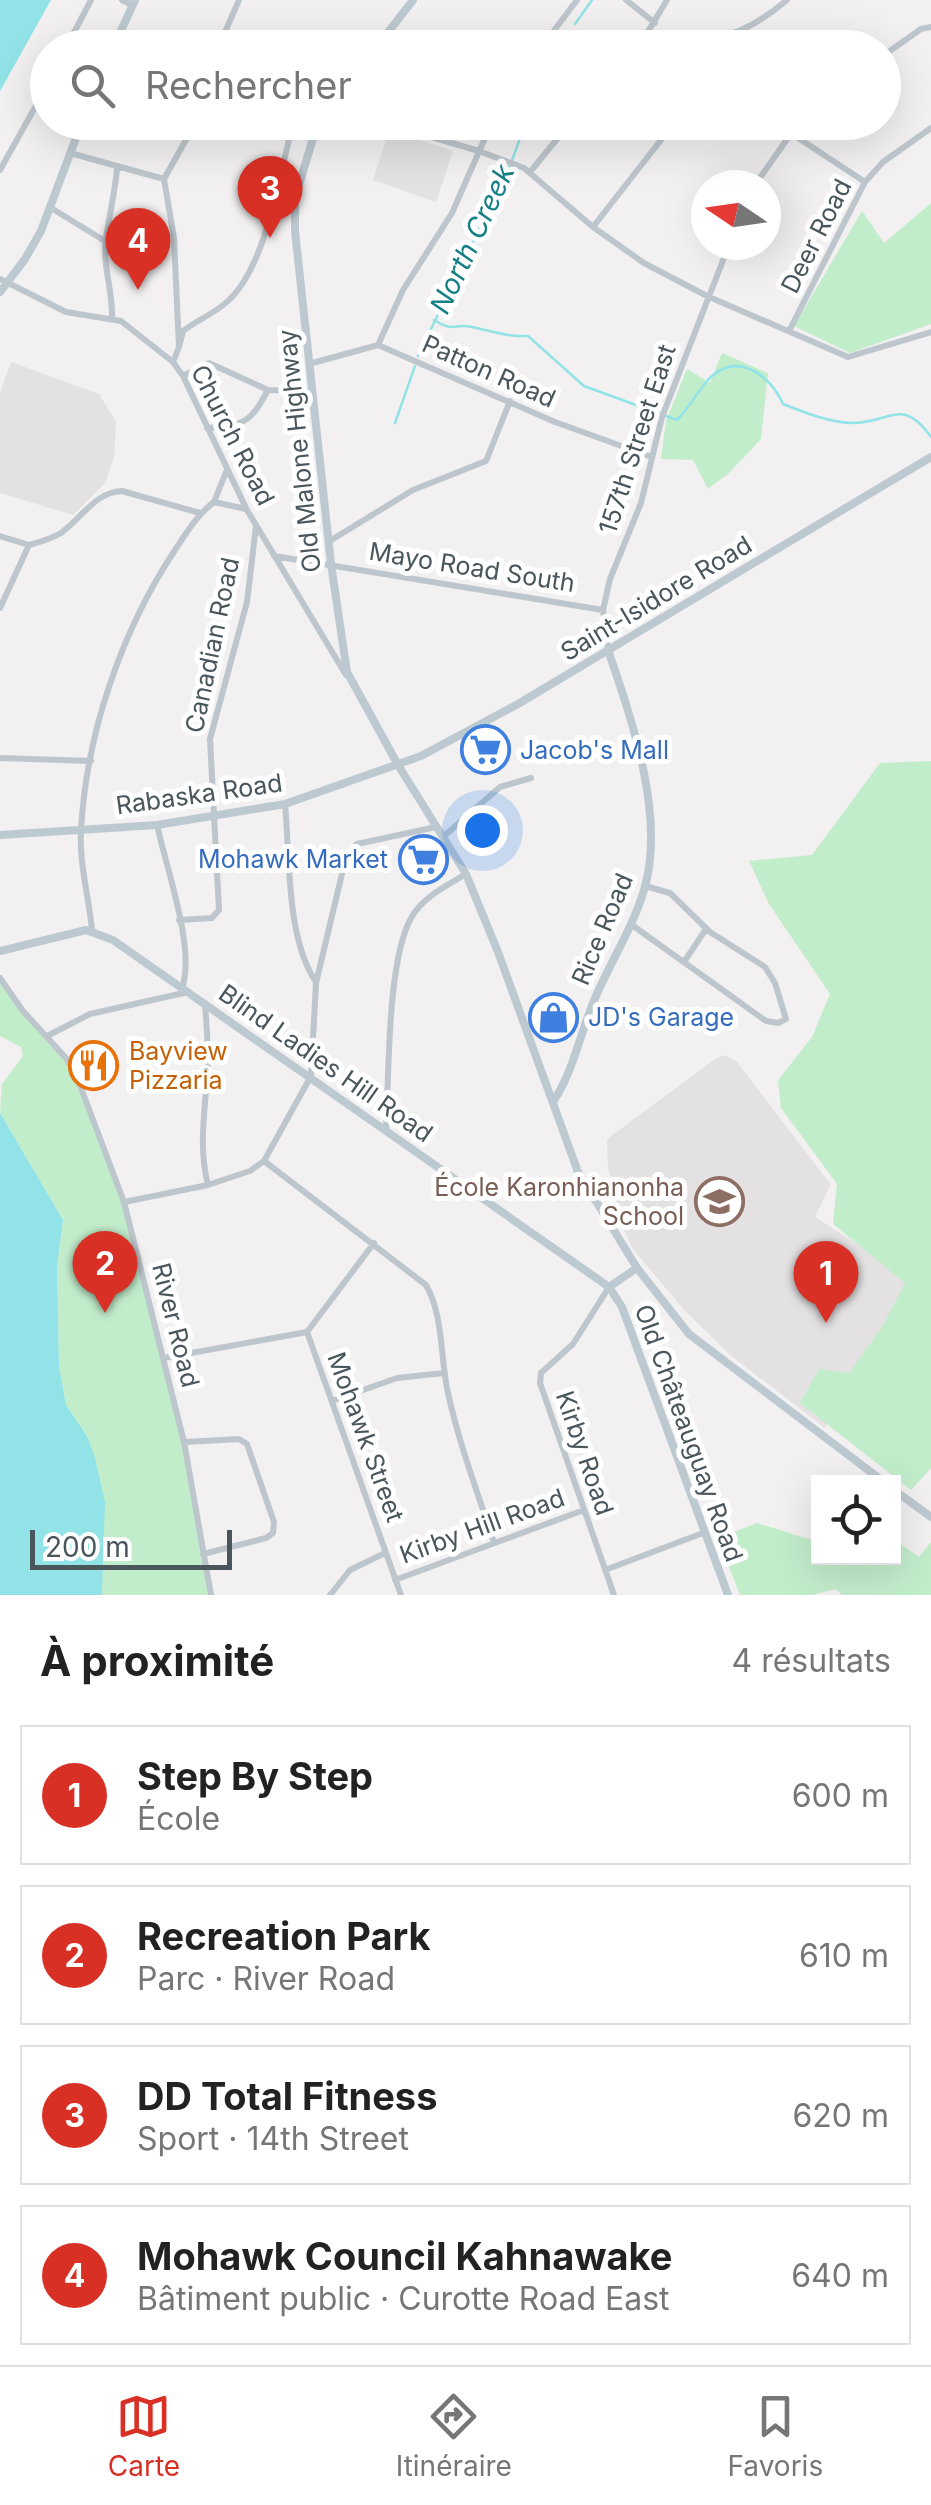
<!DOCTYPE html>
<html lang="fr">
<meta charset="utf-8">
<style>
body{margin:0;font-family:Inter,sans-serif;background:#f6f6f6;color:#222}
.controls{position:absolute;right:30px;bottom:30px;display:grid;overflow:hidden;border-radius:0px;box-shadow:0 10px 40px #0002}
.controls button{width:90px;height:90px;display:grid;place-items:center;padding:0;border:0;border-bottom:2px solid #e0e0e0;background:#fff;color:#222;font:50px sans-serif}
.compass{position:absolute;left:691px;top:170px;width:90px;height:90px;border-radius:50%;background:#fff;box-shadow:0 10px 40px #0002;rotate:283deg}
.scale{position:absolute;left:30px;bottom:25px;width:202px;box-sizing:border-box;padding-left:10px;border:5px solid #49565c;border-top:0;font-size:28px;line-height:35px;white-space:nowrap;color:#49565c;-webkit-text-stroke:8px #fff;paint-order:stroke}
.you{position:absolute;left:482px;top:830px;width:35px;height:35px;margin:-25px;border:8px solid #fff;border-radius:50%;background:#1a73e8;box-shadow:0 0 0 15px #1a73e833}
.badge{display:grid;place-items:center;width:65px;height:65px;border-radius:50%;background:#d93025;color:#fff;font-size:32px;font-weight:700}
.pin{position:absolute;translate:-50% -82px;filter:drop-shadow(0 2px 5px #0008)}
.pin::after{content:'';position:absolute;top:52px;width:35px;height:30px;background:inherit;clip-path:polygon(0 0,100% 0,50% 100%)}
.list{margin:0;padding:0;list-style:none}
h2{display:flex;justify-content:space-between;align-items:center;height:130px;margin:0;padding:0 40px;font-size:42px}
h2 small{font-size:32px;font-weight:400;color:#767676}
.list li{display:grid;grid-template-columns:65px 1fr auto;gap:30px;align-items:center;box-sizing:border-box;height:140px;margin:0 20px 20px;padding:0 20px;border:2px solid #e0e0e0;border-radius:0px}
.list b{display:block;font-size:38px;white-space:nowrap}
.list p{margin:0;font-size:32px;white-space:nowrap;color:#767676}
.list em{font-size:32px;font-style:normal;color:#767676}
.icon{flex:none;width:55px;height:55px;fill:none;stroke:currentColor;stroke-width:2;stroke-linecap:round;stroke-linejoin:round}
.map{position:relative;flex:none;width:931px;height:1595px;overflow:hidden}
.search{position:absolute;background:#fff;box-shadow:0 10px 40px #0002;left:30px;right:30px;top:30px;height:110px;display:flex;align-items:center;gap:25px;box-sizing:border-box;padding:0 35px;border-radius:55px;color:#767676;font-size:38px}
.sheet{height:770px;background:#fff}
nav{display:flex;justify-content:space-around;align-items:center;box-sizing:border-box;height:140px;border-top:2px solid #e0e0e0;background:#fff;font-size:28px;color:#767676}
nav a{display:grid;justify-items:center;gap:5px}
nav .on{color:#d93025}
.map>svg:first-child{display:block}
</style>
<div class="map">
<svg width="931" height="1595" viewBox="0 0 931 1595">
<rect width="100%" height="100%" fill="#f2f0f0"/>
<path fill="#e3e1e2" d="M389 130 453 151 436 202 373 180Z
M11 362 99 394 116 421 114 457 105 483 73 515 0 493V393Z
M725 1055 737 1062 831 1185 815 1217 918 1283 825 1428 730 1355 685 1311 633 1249 622 1225 608 1168 607 1139 715 1059Z"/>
<path fill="#c2edcb" d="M931 203V324L850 353 794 326 862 211 884 243Z
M722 353 768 373 761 439 729 473 708 489 693 460 661 459 666 421 687 369 710 383Z
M931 761V1468L911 1490 800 1403 819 1369 849 1373 882 1327 905 1283 833 1224 837 1184 781 1108 778 1080 812 1037 830 994 769 904 749 861 812 855 880 763Z
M0 978 23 1011 66 1058 124 1202 184 1442 211 1595H102L104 1502 87 1436 66 1405 59 1366 57 1267 63 1220 0 1113 2 1084 23 1056 21 1047 0 1036Z
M757 1523 818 1542V1558H894V1543H899L919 1557 931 1542V1595H842L836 1589 811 1595H740L718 1538Z"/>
<path fill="#92e3e7" d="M0 0H51L0 91Z
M0 1113 63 1220 57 1267 59 1366 66 1405 87 1436 95 1458 105 1502 102 1595H0Z"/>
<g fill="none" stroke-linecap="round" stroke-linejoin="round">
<path stroke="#92e3e7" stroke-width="2.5" d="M575 24 592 0
M434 320C455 333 453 323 472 327 492 331 507 337 528 336L584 386 677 420C689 408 696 394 707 381 735 350 769 373 783 404 803 412 831 423 853 423 890 423 902 396 931 437
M418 356 511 163 526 122
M395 423 415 366"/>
<path stroke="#bdc6cc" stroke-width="6" d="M122 0 132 5
M626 0 655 23
M66 48 91 0
M218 48 239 0
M541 48 577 0
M638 48 667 0
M647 48C671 37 693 41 718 37 743 33 768 16 787 0
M884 55 921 29 931 27
M266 122 314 128
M380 122 479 151 524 168 593 227 644 263 707 296 848 357 931 332
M774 122 865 182
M70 153 164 179
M0 170 48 84
M530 172 571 122
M164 179 174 238 179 347 173 362
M164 179 196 122
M755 185 799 122
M51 208 105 241
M593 227 675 122
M0 279 66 312 121 321 173 362 183 376 247 510 346 675
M112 317C113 291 102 264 106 239 109 215 115 193 117 169
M789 331 865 182 883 162 931 128
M378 345 403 290 452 213 492 122
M179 347 183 331C197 320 216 313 229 300 267 264 279 175 293 124
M309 364 378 345 555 422 652 457
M183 376 209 363 268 390 311 391
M207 428C245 425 250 423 268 390
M214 502 226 472
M0 536 29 545
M328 542 413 490 486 461 510 401
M29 545C40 542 51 539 61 533 82 518 95 492 122 491L200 513
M274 556 603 610
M0 608 29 545
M608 650 603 610 610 579 641 503 662 417 729 245
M0 758 91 761
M285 804C290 857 286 938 316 982
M157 825C166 867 196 950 182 988
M443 837 500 787 531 778
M179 920 212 918 219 910 210 739 247 602 256 526
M632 925 766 1021 778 1023 786 1019 775 983 765 967 710 932 670 893 645 886
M92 930C89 898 79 863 81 831 86 733 122 630 175 550 187 532 197 515 214 502L246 509
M684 962 706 929
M0 978 23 1011 66 1058 78 1080 124 1202 184 1442 211 1595
M205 1003C206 1021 208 1040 208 1059 207 1102 197 1142 208 1185
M47 1036 90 1014 188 992
M386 1129C389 1076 387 962 411 918 423 897 446 886 466 874
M264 1161 426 1285C444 1316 440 1359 448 1393 459 1444 478 1493 494 1543
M124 1202 208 1185 250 1171 264 1161 311 1076 316 983 346 857 357 844 436 827
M609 1287 573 1344 541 1373 540 1383 614 1595
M307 1332 374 1243
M164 1358 307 1332 401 1595
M332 1401 397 1378 444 1373
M184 1442 239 1439 247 1444 274 1522 273 1533 266 1538 203 1554
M605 1570 703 1533
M395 1580 584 1510
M330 1595 350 1570 385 1553"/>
<path stroke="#bdc9d0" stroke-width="8" d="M113 48 135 0
M376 48 413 0
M318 122 295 198V231L331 564 347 672 398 765 466 874 498 952 578 1172 637 1268 689 1334 884 1482
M0 292 25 259 41 231 82 122
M0 835 157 825 285 804 421 756 518 704 931 457
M0 951 86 930 113 940 609 1287 622 1307 728 1595
M553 1102C572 1074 580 1035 593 1003 609 964 632 930 644 890 666 818 632 720 608 650
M609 1287 637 1268
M894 1490 931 1517"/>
</g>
<defs>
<symbol id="supermarket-ring" viewBox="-11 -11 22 22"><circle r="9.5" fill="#fff" stroke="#3f7fe0" stroke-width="1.5"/><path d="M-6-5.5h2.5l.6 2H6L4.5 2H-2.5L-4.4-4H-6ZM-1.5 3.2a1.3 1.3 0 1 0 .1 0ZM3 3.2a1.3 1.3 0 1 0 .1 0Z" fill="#3f7fe0"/></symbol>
<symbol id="shop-ring" viewBox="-11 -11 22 22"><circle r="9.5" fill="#fff" stroke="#3f7fe0" stroke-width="1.5"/><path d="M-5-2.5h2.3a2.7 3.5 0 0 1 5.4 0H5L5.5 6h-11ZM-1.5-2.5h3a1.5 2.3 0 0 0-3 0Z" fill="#3f7fe0"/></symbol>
<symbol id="restaurant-ring" viewBox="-11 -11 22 22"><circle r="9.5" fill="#fff" stroke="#e8710a" stroke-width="1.5"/><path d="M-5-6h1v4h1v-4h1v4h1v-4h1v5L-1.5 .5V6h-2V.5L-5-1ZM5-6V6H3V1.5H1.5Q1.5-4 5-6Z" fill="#e8710a"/></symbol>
<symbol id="school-ring" viewBox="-11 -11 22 22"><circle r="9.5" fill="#fff" stroke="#8d6e63" stroke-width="1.5"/><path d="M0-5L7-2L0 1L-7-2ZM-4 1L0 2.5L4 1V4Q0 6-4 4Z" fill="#8d6e63"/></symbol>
</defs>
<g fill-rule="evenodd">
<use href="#supermarket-ring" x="458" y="722" width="55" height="55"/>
<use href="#supermarket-ring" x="396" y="832" width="55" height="55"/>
<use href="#shop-ring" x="526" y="990" width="55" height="55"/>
<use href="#restaurant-ring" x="66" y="1038" width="55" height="55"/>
<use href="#school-ring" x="692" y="1174" width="55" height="55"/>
</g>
<g text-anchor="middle" stroke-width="10" stroke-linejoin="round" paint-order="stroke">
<g font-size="25" fill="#49565c" stroke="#fff">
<text transform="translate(816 236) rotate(-63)" y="9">Deer Road</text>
<text transform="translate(489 371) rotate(24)" y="9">Patton Road</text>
<text transform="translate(233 435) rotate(63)" y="9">Church Road</text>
<text transform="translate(637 439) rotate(-72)" y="9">157th Street East</text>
<text transform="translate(299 451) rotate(-96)" y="9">Old Malone Highway</text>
<text transform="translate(472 567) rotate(9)" y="9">Mayo Road South</text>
<text transform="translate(656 598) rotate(-31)" y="9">Saint-Isidore Road</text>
<text transform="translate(212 645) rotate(-78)" y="9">Canadian Road</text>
<text transform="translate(199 794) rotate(-8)" y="9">Rabaska Road</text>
<text transform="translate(602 929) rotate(-67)" y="9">Rice Road</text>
<text transform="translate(326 1063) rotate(35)" y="9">Blind Ladies Hill Road</text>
<text transform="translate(176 1325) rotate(76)" y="9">River Road</text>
<text transform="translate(689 1433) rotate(70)" y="9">Old Châteauguay Road</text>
<text transform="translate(366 1437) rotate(70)" y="9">Mohawk Street</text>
<text transform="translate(585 1453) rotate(71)" y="9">Kirby Road</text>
<text transform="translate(482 1526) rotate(-20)" y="9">Kirby Hill Road</text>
</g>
<g font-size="25" fill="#366cbe" stroke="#fff" text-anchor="start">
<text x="520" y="759">Jacob's Mall</text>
<text x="388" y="868" text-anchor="end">Mohawk Market</text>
<text x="588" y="1026">JD's Garage</text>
</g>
<g font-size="25" fill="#c56008" stroke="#fff" text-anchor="start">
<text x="129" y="1060">Bayview<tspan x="129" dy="29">Pizzaria</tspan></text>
</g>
<g font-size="25" fill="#785e54" stroke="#fff" text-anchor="end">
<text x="684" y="1196">École Karonhianonha<tspan x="684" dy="29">School</tspan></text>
</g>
<g font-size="28" font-style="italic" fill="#158086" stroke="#fff">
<text transform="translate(472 239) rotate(-65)" y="10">North Creek</text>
</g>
</g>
</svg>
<div class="controls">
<button><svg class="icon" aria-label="locate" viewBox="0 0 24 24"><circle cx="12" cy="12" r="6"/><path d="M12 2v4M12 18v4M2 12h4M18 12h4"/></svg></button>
</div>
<svg class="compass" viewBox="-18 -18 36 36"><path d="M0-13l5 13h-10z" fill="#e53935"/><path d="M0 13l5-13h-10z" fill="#767676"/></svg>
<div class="scale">200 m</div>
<div class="you"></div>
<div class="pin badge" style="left:826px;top:1323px">1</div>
<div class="pin badge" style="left:105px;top:1313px">2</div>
<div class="pin badge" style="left:270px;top:238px">3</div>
<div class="pin badge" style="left:138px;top:290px">4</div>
<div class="search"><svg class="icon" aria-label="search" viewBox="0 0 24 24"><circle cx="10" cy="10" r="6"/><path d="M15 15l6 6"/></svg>Rechercher</div>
</div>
<section class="sheet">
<h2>À proximité<small>4 résultats</small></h2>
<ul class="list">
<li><span class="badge">1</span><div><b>Step By Step</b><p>École</p></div><em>600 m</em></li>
<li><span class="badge">2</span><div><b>Recreation Park</b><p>Parc · River Road</p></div><em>610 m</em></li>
<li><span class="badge">3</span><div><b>DD Total Fitness</b><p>Sport · 14th Street</p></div><em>620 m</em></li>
<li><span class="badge">4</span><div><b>Mohawk Council Kahnawake</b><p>Bâtiment public · Curotte Road East</p></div><em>640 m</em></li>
</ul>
</section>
<nav>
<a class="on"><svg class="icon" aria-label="map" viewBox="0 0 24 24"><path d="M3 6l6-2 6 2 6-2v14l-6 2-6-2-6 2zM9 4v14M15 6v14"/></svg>Carte</a>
<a><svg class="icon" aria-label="directions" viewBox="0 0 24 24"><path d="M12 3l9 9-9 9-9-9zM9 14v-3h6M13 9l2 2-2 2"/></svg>Itinéraire</a>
<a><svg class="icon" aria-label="saved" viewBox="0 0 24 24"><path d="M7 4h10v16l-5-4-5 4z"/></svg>Favoris</a>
</nav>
